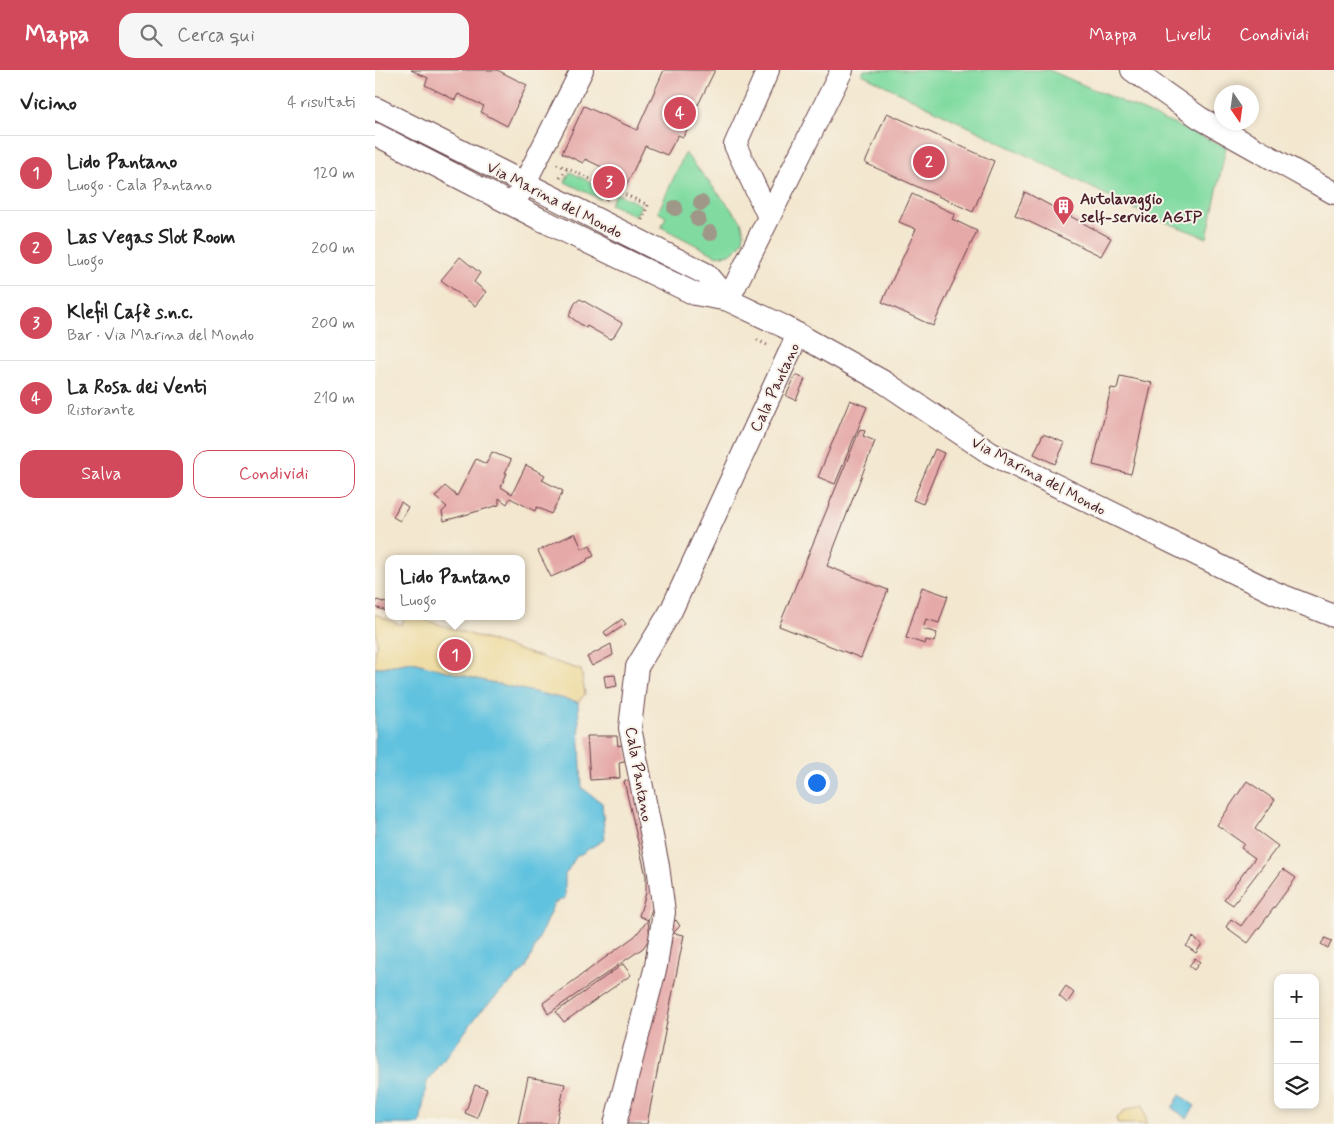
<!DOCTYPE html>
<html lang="it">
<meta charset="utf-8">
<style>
body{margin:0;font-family:Mynerve,sans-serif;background:#f6f6f6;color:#222}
.controls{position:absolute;right:15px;bottom:15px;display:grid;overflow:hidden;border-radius:10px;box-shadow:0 2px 8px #0003}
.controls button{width:45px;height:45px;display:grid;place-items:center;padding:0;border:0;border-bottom:1px solid #e0e0e0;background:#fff;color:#222;font:25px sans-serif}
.compass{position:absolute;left:839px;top:15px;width:45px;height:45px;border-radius:50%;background:#fff;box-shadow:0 2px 8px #0003;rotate:167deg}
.you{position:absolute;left:441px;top:712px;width:18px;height:18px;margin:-12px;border:4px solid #fff;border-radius:50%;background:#1a73e8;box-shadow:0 0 0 8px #1a73e833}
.badge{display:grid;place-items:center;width:32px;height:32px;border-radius:50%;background:#d1495b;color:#fff;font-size:16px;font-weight:700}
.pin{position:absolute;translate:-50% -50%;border:2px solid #fff;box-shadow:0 1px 5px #0006}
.popup{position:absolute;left:10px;top:485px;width:140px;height:65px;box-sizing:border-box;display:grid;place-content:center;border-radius:10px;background:#fff;filter:drop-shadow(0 1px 4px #0005);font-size:16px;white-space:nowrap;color:#767676}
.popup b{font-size:19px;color:#222}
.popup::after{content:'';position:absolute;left:50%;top:100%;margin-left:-10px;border:10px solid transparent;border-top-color:#fff}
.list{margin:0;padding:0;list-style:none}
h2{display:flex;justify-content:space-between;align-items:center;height:65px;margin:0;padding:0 20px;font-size:21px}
h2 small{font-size:16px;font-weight:400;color:#767676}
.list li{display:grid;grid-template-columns:32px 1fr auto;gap:15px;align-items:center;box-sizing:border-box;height:75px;padding:0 20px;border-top:1px solid #e0e0e0}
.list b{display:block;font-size:19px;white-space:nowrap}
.list p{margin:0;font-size:16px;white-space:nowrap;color:#767676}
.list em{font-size:16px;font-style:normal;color:#767676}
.actions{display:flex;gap:10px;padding:15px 20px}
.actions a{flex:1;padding:11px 0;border:1px solid #d1495b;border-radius:15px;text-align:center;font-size:18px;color:#d1495b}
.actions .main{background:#d1495b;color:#fff}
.icon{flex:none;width:28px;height:28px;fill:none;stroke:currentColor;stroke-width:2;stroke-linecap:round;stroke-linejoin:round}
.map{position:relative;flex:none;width:959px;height:1054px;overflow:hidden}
header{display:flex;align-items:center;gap:30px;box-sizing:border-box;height:70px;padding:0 25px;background:#d1495b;color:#fff}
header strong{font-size:24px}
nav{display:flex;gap:28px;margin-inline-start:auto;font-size:18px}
.search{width:350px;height:45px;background:#f6f6f6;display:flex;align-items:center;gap:12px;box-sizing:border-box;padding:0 18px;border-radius:15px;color:#767676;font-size:19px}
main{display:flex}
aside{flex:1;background:#fff}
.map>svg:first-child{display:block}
</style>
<header>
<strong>Mappa</strong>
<div class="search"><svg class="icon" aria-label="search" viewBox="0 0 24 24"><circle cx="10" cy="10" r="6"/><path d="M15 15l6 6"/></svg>Cerca qui</div>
<nav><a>Mappa</a><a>Livelli</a><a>Condividi</a></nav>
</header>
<main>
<aside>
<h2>Vicino<small>4 risultati</small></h2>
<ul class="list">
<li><span class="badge">1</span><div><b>Lido Pantano</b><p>Luogo · Cala Pantano</p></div><em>120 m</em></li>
<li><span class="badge">2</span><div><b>Las Vegas Slot Room</b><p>Luogo</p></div><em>200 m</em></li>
<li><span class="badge">3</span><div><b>Klefil Cafè s.n.c.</b><p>Bar · Via Marina del Mondo</p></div><em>200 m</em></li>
<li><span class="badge">4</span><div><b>La Rosa dei Venti</b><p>Ristorante</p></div><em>210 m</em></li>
</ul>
<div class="actions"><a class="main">Salva</a><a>Condividi</a></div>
</aside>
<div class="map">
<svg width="959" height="1054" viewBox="0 0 959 1054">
<rect width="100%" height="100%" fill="#f7f3e8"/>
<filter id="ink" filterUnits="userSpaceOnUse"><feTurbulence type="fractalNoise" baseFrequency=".02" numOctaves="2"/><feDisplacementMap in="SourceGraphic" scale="10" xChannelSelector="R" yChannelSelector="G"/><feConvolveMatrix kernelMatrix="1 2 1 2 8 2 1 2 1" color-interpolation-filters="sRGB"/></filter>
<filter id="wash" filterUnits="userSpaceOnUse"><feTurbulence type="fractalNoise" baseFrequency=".0096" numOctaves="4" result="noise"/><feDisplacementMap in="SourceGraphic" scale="20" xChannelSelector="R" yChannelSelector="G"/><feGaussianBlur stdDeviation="1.12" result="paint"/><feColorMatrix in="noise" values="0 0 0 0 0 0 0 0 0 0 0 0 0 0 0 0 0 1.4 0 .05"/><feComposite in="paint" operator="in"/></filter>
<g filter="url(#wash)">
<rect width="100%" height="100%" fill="#f3e7cf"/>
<path fill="#81dba1" stroke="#667d66" d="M489 0H674L851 77 832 168 770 144 487 4Z
M310 83 366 151 369 162 368 170 364 176 355 184 342 186 286 157 291 147 283 142Z
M195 102 230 119 225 129 190 112Z
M241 123 266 135 261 146 235 134Z"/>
<path fill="#eeda9e" stroke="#9c7c64" d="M0 544 26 555 30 546H38L206 600 210 624 203 632 106 610 37 592 0 598V578L2 576Z
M768 1035 772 1054H744L741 1049 751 1040Z"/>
<path fill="#60c2df" stroke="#557085" d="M37 592 106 610 203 632 207 718 227 733 230 769 201 787 190 805V828L179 833 151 898 105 942 52 1012 45 1054H0V598Z
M805 1025 820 1036 812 1048 797 1038Z"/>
<g id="blocks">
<path fill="#e5a9a8" d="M36 0H122L152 15 132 56 106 42 109 36 83 24 80 30 50 15 53 8Z
M289 0H340L323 35 318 33 307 56 313 58 308 67 303 65 292 85 270 76 252 114 231 104 233 100 210 89 208 93 187 83 209 36 262 60Z
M512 43 619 91 598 142 490 93Z
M650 122 736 168 726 186 640 145Z
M537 124 580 144 577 149 602 161 558 256 507 232 541 159 524 152Z
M85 187 105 203 99 212 111 222 100 236 66 210Z
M205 229 247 253 238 268 235 269 212 256 211 258 194 246 200 233Z
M421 305 430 309 421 330 411 326Z
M745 306 777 313 756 404 718 395 736 318 742 319Z
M475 330 492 337 460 414 443 407Z
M485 359 490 361 488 366 500 371 452 496 513 520 486 588 404 556Z
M668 364 690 373 680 394 659 384Z
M560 379 569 383 548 434 538 430Z
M117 382 136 390 130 403H132L126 417 137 424 151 395 170 405 167 410 188 421 176 444 162 437 160 441 135 428 132 434 124 428V435L69 451 67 442 72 437 60 427 70 416 82 426 101 389 111 394Z
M26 432 33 437 25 451 18 447Z
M200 463 207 479 215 475 219 486 212 489V491L176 507 163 481Z
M547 517 573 526 564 553 551 549 548 559 562 563 559 572 551 570 550 574 531 568Z
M2 530 14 534V542L0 537Z
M247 549 251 554 232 567 229 562Z
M236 574 238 585 217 596 212 587Z
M240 605 242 616 231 618 229 606Z
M212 666H242L243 676 251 674 254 690 244 692 245 708 215 710Z
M259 709 279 834 273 850 264 846 271 823V806L249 711Z
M872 711 900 730 880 759 903 776 858 835 849 829 880 788 866 778 869 774 842 755Z
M908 799 921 808 873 873 851 857 856 849 866 856Z
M273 850 275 868 268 878 173 944 168 933 260 866Z
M301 850 305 856 298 863 293 858Z
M298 863 309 865 272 1054H247L275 910 288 913Z
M818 867 827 874 821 883 811 876Z
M950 868 957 871 953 878 946 874Z
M820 888 825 892 819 900 814 896Z
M248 894 256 905 189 952 181 942Z
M691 916 699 923 692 933 684 926Z
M153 1007 190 1014 181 1054H143Z
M100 1015 112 1019 102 1048 90 1043Z"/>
</g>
</g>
<g filter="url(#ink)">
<use href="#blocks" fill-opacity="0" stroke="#633d44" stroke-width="1"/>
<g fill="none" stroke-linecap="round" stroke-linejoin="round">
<defs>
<path id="minor" d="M393 0 360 75 394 147
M757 0 825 48 959 123
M0 38 331 204 353 230
M0 64 165 149 320 224 353 230 408 256 509 312 615 383 898 522 959 546
M143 126 207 0
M353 230 467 0
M240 1054 281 896 289 842 283 796 255 658 262 597 296 541 423 264"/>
</defs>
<use href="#minor" stroke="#633d44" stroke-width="24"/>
<path stroke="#633d44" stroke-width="3" stroke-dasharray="1 4" stroke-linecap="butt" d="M182 94 273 135 267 150
M185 108 192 98
M231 130 237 118
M382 270 394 276"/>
<use href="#minor" stroke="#fff" stroke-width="22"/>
</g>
<g fill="#9f9888">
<circle cx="326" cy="133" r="8"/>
<circle cx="300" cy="138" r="8"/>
<circle cx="323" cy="149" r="8"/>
<circle cx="335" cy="163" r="8"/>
</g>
</g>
<defs>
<symbol id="building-pin" viewBox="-11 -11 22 30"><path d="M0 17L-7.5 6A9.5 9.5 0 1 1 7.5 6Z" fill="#d1495b" stroke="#f7f3e8"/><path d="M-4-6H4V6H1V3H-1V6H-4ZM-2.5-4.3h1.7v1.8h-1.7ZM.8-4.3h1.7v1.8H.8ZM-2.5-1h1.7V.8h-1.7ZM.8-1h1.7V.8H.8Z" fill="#fff"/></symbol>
</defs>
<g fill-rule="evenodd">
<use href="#building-pin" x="676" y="124" width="25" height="34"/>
</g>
<g text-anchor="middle" stroke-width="4" stroke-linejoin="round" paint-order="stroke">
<g font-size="16" font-weight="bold" fill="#4a1f2b" stroke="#f7f3e8" text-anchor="start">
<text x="705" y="134">Autolavaggio<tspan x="705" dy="18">self-service AGIP</tspan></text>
</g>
<g font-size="16" fill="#4a1f2b" stroke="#f7f3e8">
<text transform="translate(180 129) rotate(27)" y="6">Via Marina del Mondo</text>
<text transform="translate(399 317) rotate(-65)" y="6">Cala Pantano</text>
<text transform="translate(664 405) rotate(28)" y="6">Via Marina del Mondo</text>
<text transform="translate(265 704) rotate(80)" y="6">Cala Pantano</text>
</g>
</g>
</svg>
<div class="controls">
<button>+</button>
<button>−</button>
<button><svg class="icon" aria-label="layers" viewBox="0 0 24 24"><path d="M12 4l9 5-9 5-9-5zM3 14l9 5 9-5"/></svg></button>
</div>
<svg class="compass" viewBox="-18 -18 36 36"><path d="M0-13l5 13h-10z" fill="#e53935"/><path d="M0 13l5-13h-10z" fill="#767676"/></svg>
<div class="you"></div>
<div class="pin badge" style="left:80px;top:585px">1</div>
<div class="popup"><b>Lido Pantano</b>Luogo</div>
<div class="pin badge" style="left:554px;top:92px">2</div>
<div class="pin badge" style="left:234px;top:112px">3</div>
<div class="pin badge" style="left:305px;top:43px">4</div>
</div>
</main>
